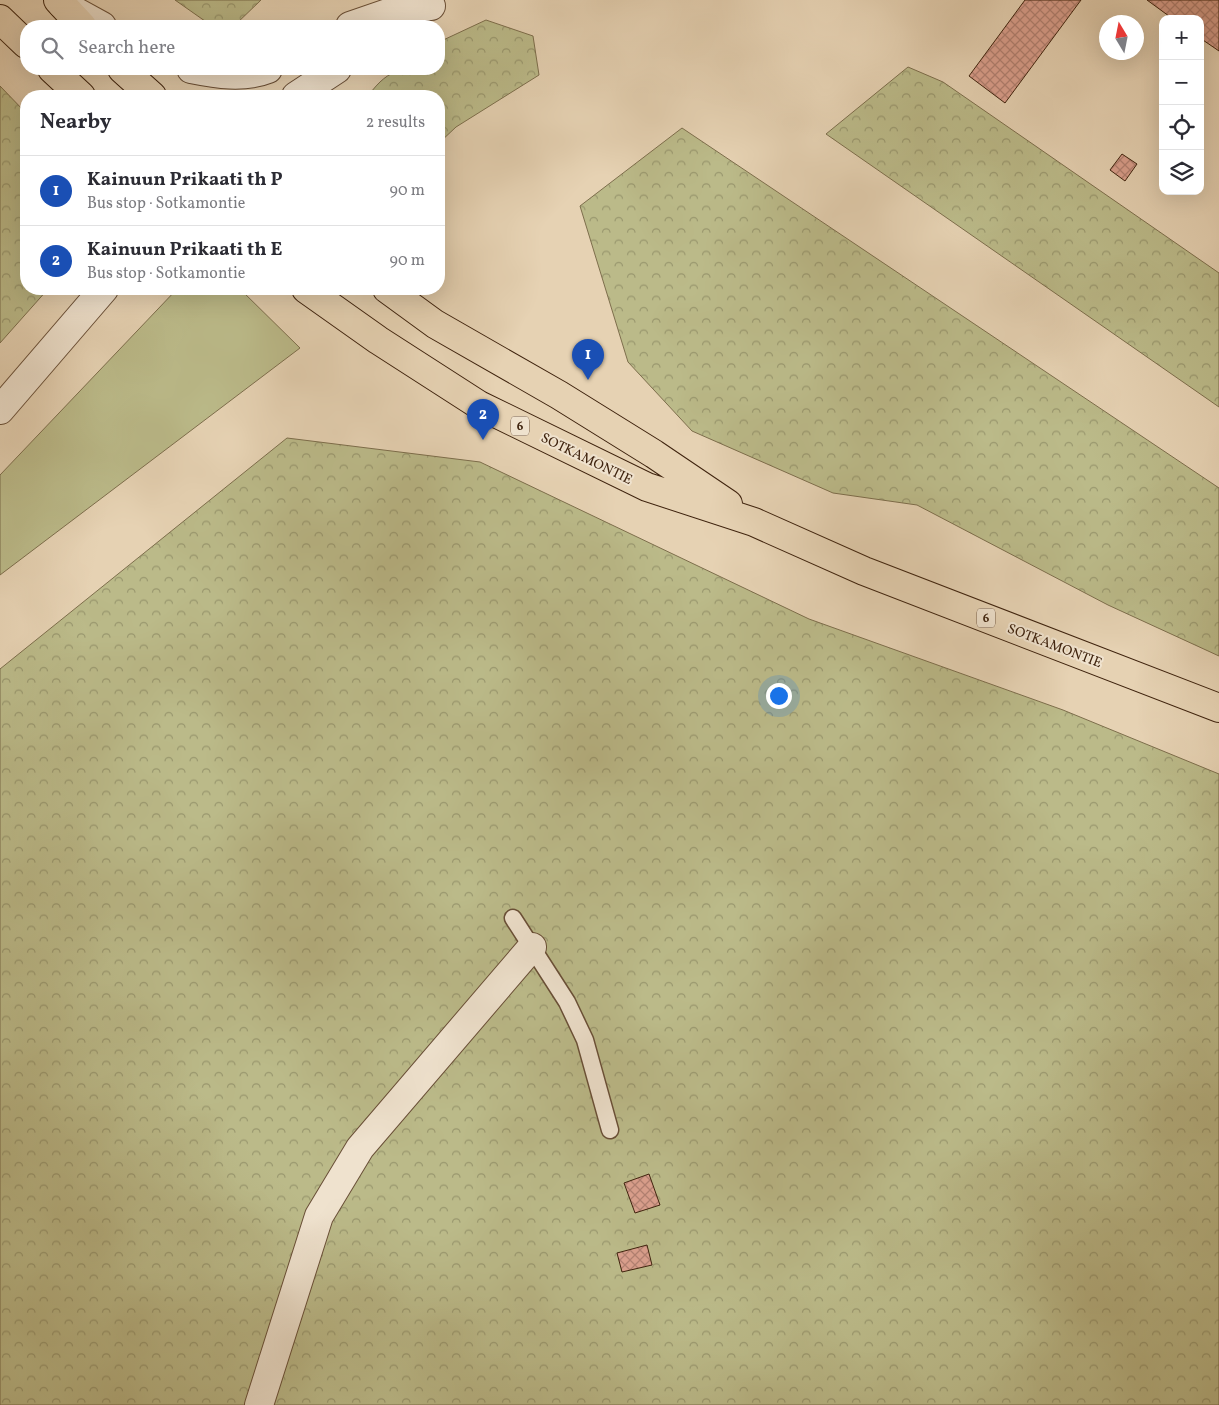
<!DOCTYPE html>
<meta charset="utf-8">
<style>
body{margin:0;font-family:Vollkorn,serif;background:#f2f2f3;color:#2b2b33}
.controls{position:absolute;right:15px;top:15px;display:grid;overflow:hidden;border-radius:10px;box-shadow:0 5px 20px #0002}
.controls button{width:45px;height:45px;display:grid;place-items:center;padding:0;border:0;border-bottom:1px solid #e1e1e2;background:#fff;color:#2b2b33;font:25px sans-serif}
.compass{position:absolute;left:1099px;top:15px;width:45px;height:45px;border-radius:50%;background:#fff;box-shadow:0 5px 20px #0002;rotate:350deg}
.you{position:absolute;left:778px;top:695px;width:18px;height:18px;margin:-12px;border:4px solid #fff;border-radius:50%;background:#1a73e8;box-shadow:0 0 0 8px #1a73e833}
.badge{display:grid;place-items:center;width:32px;height:32px;border-radius:50%;background:#1a73e8;color:#fff;font-size:16px;font-weight:700}
.pin{position:absolute;translate:-50% -41px;filter:drop-shadow(0 1px 2px #0008)}
.pin::after{content:'';position:absolute;top:26px;width:18px;height:15px;background:inherit;clip-path:polygon(0 0,100% 0,50% 100%)}
.list{margin:0;padding:0;list-style:none}
h2{display:flex;justify-content:space-between;align-items:center;height:65px;margin:0;padding:0 20px;font-size:21px}
h2 small{font-size:16px;font-weight:400;color:#7c7c81}
.list li{display:grid;grid-template-columns:32px 1fr auto;gap:15px;align-items:center;box-sizing:border-box;height:70px;padding:0 20px;border-top:1px solid #e1e1e2}
.list b{display:block;font-size:19px;white-space:nowrap}
.list p{margin:0;font-size:16px;white-space:nowrap;color:#7c7c81}
.list em{font-size:16px;font-style:normal;color:#7c7c81}
.icon{flex:none;width:28px;height:28px;fill:none;stroke:currentColor;stroke-width:2;stroke-linecap:round;stroke-linejoin:round}
.map{position:relative;flex:none;width:1219px;height:1405px;overflow:hidden}
.search{position:absolute;background:#fff;box-shadow:0 5px 20px #0002;left:20px;top:20px;width:425px;height:55px;display:flex;align-items:center;gap:12px;box-sizing:border-box;padding:0 18px;border-radius:20px;color:#7c7c81;font-size:19px}
.panel{position:absolute;background:#fff;box-shadow:0 5px 20px #0002;left:20px;top:90px;width:425px;height:205px;border-radius:20px}
.map>svg:first-child{display:block}
</style>
<div class="map">
<svg width="1219" height="1405" viewBox="0 0 1219 1405">
<defs>
<pattern id="forest-crowns" width="20" height="18" patternUnits="userSpaceOnUse" patternTransform="scale(1.25)"><rect width="20" height="18" fill="#bbba89"/><path d="M2 6a3 3 0 1 1 6 0M12 15a3 3 0 1 1 6 0" fill="none" stroke="#99976e"/></pattern>
<pattern id="building-cross-hatch" width="8" height="8" patternUnits="userSpaceOnUse" patternTransform="scale(1.25)"><rect width="8" height="8" fill="#da9f8d"/><path d="M0 0l8 8M0 8l8-8" fill="none" stroke="#b28172"/></pattern>
</defs>
<rect width="100%" height="100%" fill="#e6d2b3"/>
<filter id="stains"><feTurbulence type="fractalNoise" baseFrequency=".004" numOctaves="4"/><feColorMatrix values="0 0 0 0 .2 0 0 0 0 .09 0 0 0 0 .02 0 0 0 .5 -.17"/></filter>
<radialGradient id="worn" r=".72"><stop offset=".6" stop-color="#630" stop-opacity="0"/><stop offset="1" stop-color="#630" stop-opacity=".3"/></radialGradient>
<path fill="#bbba89" stroke="#7d6e4c" d="M177 289H240L300 348 0 575V475Z"/>
<path fill="url(#forest-crowns)" stroke="#7d6e4c" d="M175 0H261L234 26H212Z
M486 20 533 36 539 75 456 127 439 143V96H368C391 65 403 69 439 69V42Z
M908 67 943 82 1219 273V407L826 134Z
M0 86 26 113V289H48L0 343Z
M682 128 1219 488V656L1108 605 917 505 833 493 692 431 628 362 580 206Z
M287 438 480 462 809 619 1063 710 1219 774V1405H0V669Z"/>
<path fill="url(#building-cross-hatch)" stroke="#3f230e" d="M1025 0H1081L1005 103 969 76Z
M1147 0H1219V51L1200 38V19H1173Z
M1122 154 1137 164 1125 181 1110 170Z
M649 1174 660 1205 635 1213 624 1183Z
M647 1245 652 1265 622 1272 617 1253Z"/>
<g fill="none" stroke-linecap="round" stroke-linejoin="round">
<defs>
<path id="service" d="M513 918 567 1002 585 1040 610 1130"/>
<path id="minor" d="M259 1405 319 1216 360 1148 532 947"/>
<path id="tertiary" d="M62 4 102 26
M350 26 405 7 431 6
M191 69C216 74 243 79 268 69
M296 96 337 69
M0 410 104 289"/>
<path id="trunk" d="M58 0 82 26
M0 19 26 44
M52 69 81 96
M122 69 152 96
M306 289 378 340 479 405 647 487 754 522 864 571 1219 708
M387 289 435 324 559 395 654 454 728 504"/>
</defs>
<use href="#service" stroke="#694f37" stroke-width="19"/>
<use href="#minor" stroke="#694f37" stroke-width="30"/>
<use href="#tertiary" stroke="#694f37" stroke-width="30"/>
<use href="#trunk" stroke="#3f230e" stroke-width="30"/>
<use href="#service" stroke="#efe2ce" stroke-width="16"/>
<use href="#minor" stroke="#efe2ce" stroke-width="28"/>
<use href="#tertiary" stroke="#efe2ce" stroke-width="28"/>
<use href="#trunk" stroke="#e6d2b3" stroke-width="28"/>
</g>
<g text-anchor="middle" stroke-width="4" stroke-linejoin="round" paint-order="stroke">
<g fill="#efe2ce" stroke="#745c48" stroke-width="1">
<rect x="511" y="416.5" width="18" height="19" rx="4"/>
<rect x="977" y="608.5" width="18" height="19" rx="4"/>
</g>
<g font-size="12" font-weight="bold" fill="#3f230e">
<text x="520" y="430">6</text>
<text x="986" y="622">6</text>
</g>
<g font-size="14" fill="#3f230e" stroke="#efe2ce">
<text transform="translate(587 458) rotate(26)" y="5">SOTKAMONTIE</text>
<text transform="translate(1055 645) rotate(21)" y="5">SOTKAMONTIE</text>
</g>
</g>
<rect width="100%" height="100%" filter="url(#stains)"/>
<rect width="100%" height="100%" fill="url(#worn)"/>
</svg>
<div class="controls">
<button>+</button>
<button>−</button>
<button><svg class="icon" aria-label="locate" viewBox="0 0 24 24"><circle cx="12" cy="12" r="6"/><path d="M12 2v4M12 18v4M2 12h4M18 12h4"/></svg></button>
<button><svg class="icon" aria-label="layers" viewBox="0 0 24 24"><path d="M12 4l9 5-9 5-9-5zM3 14l9 5 9-5"/></svg></button>
</div>
<svg class="compass" viewBox="-18 -18 36 36"><path d="M0-13l5 13h-10z" fill="#e53935"/><path d="M0 13l5-13h-10z" fill="#7c7c81"/></svg>
<div class="you"></div>
<div class="pin badge" style="left:588px;top:380px;background:#1a4fb4">1</div>
<div class="pin badge" style="left:483px;top:440px;background:#1a4fb4">2</div>
<div class="search"><svg class="icon" aria-label="search" viewBox="0 0 24 24"><circle cx="10" cy="10" r="6"/><path d="M15 15l6 6"/></svg>Search here</div>
<section class="panel">
<h2>Nearby<small>2 results</small></h2>
<ul class="list">
<li><span class="badge" style="background:#1a4fb4">1</span><div><b>Kainuun Prikaati th P</b><p>Bus stop · Sotkamontie</p></div><em>90 m</em></li>
<li><span class="badge" style="background:#1a4fb4">2</span><div><b>Kainuun Prikaati th E</b><p>Bus stop · Sotkamontie</p></div><em>90 m</em></li>
</ul>
</section>
</div>
